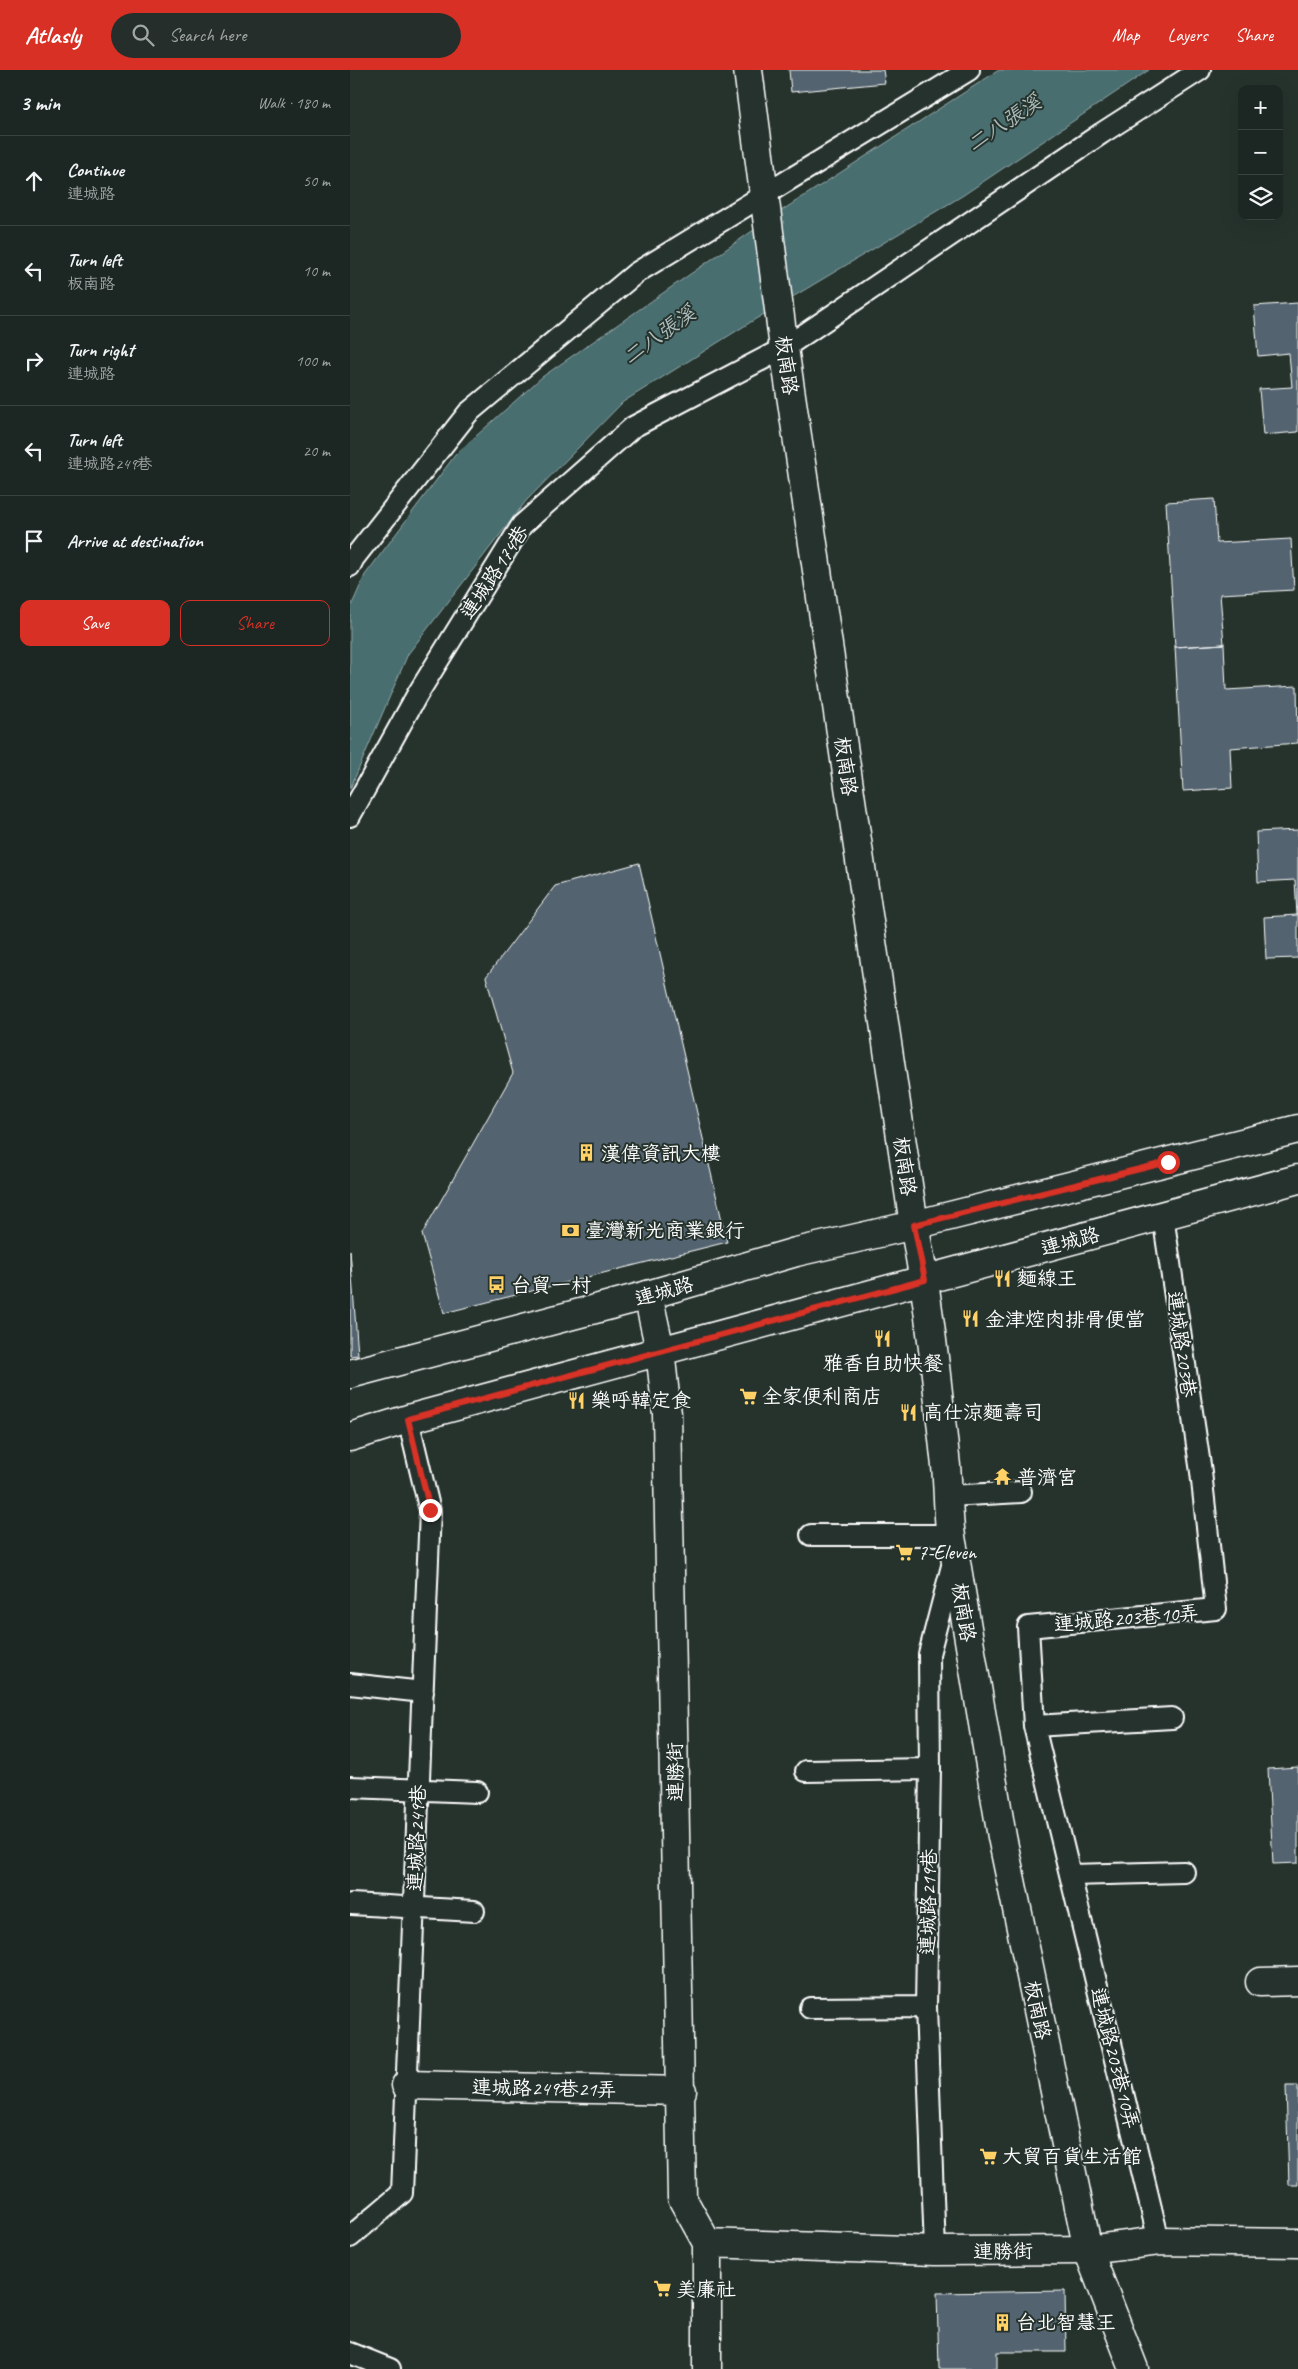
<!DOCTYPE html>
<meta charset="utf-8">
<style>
body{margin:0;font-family:Caveat,"LXGW WenKai TC",sans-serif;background:#252e2a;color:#f1f3f6}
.controls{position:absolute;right:15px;top:15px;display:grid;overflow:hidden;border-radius:10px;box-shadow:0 5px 20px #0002}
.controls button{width:45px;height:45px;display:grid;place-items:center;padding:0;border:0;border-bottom:1px solid #3a4340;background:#1c2622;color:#f1f3f6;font:25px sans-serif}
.stop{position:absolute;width:15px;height:15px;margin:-11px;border:4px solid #d93025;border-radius:50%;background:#fff}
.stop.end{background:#d93025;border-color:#fff;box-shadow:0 1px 5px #0008}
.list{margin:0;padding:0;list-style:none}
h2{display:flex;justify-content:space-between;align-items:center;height:65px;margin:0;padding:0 20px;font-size:21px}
h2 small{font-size:16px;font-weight:400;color:#a0a5a5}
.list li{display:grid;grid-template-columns:32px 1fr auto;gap:15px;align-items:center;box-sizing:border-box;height:90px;padding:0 20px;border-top:1px solid #3a4340}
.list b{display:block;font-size:19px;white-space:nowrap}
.list p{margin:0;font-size:16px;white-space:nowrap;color:#a0a5a5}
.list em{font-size:16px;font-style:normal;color:#a0a5a5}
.actions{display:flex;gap:10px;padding:15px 20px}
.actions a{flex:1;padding:11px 0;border:1px solid #d93025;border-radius:10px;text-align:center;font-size:18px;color:#d93025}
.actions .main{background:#d93025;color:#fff}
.icon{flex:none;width:28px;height:28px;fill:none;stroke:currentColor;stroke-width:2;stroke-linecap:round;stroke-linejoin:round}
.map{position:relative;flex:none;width:948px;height:2299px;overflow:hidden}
header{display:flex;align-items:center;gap:30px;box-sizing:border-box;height:70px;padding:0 25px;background:#d93025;color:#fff}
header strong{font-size:24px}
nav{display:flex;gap:28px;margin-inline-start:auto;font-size:18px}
.search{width:350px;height:45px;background:#252e2a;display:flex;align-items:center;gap:12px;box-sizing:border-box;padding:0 18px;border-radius:28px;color:#a0a5a5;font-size:19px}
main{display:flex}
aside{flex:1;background:#1c2622}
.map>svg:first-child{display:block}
</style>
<header>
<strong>Atlasly</strong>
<div class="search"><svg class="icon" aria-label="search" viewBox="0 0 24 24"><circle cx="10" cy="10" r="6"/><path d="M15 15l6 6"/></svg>Search here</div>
<nav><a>Map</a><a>Layers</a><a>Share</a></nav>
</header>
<main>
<aside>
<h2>3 min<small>Walk · 180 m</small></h2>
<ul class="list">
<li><svg class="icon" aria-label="ahead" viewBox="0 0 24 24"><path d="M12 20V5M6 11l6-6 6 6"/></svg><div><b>Continue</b><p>連城路</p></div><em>50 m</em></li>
<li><svg class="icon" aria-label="left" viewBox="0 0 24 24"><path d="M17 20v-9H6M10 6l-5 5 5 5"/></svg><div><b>Turn left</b><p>板南路</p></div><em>10 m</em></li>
<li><svg class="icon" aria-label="right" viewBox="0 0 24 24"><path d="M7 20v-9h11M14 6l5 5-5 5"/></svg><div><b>Turn right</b><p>連城路</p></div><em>100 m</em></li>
<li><svg class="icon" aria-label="left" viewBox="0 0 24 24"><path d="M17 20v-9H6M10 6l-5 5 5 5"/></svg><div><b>Turn left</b><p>連城路249巷</p></div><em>20 m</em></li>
<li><svg class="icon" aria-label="arrive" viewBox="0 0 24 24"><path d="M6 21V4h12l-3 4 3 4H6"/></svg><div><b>Arrive at destination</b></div></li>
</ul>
<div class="actions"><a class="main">Save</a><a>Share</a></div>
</aside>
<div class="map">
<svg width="948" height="2299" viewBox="0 0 948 2299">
<rect width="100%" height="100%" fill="#26332d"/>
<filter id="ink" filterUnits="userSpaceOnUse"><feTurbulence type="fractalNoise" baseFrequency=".02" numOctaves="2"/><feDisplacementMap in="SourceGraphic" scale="10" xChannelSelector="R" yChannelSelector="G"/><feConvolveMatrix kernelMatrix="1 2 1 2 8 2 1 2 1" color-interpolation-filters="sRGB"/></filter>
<g filter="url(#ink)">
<path fill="#4a6e6f" stroke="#92a8a9" d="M649 0H799L612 126 404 250 273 332 176 431 58 584 0 719V539L15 505 106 384 192 307 434 139Z"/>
<path fill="#536470" stroke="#fff" d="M439 0H533L535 13 441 22Z
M948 233V362L913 365 909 319 942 317 939 283 908 286 904 236Z
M864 429 867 473 941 469 944 520 870 524 874 574 825 577 816 432Z
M874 574 876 620 947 616 948 673 880 678 882 718 833 721 825 577Z
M948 760V888L916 889 914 847 947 845 945 810 908 812 906 762Z
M289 793 377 1172 94 1243 72 1164 163 1003 136 907 205 816Z
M0 1180 8 1285 0 1286Z
M948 1697V1793L923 1794 918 1699Z
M936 2016H948V2115H939Z
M715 2221 716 2282H647V2299H589L587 2223Z"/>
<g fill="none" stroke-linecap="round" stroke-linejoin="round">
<defs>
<path id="service" d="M0 496 4 488 118 343 286 203 619 0
M0 746 67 625 172 455 283 357 434 278 752 63 850 0
M599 1426 671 1422
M461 1465H599
M0 1614 73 1622
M684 1656 822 1648
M456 1701 580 1699
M0 1717 127 1722
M721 1805 834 1802
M1 1834 124 1841
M460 1938 576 1937
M0 2167 52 2123 80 1441 58 1349
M809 2171 684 1656 678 1557 866 1539 851 1402 813 1146
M585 2181 576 1937 580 1699 579 1584 603 1492
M0 2283 40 2299"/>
<path id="minor" d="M298 1225 310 1280 317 1344 332 2128 357 2173 585 2181 738 2180 809 2171 948 2173
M910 1912 948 1911
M56 2015 332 2021
M357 2299V2173"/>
<path id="tertiary" d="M398 0 434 278 564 1155C580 1235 587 1316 596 1396 599 1426 597 1457 605 1486L652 1767 738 2180 784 2299"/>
<path id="secondary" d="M0 1304 298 1225 446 1182 564 1155 948 1059
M0 1367 58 1349 948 1109"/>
</defs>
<use href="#service" stroke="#fff" stroke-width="24"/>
<use href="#minor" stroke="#fff" stroke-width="31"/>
<use href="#tertiary" stroke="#fff" stroke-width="31"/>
<use href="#secondary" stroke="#fff" stroke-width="31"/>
<use href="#service" stroke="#26332d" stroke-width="20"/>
<use href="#minor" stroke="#26332d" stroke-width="28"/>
<use href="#tertiary" stroke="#26332d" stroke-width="28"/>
<use href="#secondary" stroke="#26332d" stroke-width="28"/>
</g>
</g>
<g fill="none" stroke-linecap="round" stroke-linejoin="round" filter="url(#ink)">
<path stroke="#d93025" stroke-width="6" d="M80 1440 58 1349 575 1210 564 1155 818 1092"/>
</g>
<defs>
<symbol id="building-bare" viewBox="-9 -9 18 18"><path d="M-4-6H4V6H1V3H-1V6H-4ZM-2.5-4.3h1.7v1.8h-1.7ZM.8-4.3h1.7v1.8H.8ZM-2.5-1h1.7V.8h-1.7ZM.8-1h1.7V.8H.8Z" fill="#ffd166" stroke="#26332d" stroke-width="2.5" paint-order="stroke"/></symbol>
<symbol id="bank-bare" viewBox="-9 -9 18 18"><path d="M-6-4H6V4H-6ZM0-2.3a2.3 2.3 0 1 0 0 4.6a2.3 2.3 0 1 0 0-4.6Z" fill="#ffd166" stroke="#26332d" stroke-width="2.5" paint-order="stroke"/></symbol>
<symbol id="restaurant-bare" viewBox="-9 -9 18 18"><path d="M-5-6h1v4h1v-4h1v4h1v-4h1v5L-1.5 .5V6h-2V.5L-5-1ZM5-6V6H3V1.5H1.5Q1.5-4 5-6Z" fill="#ffd166" stroke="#26332d" stroke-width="2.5" paint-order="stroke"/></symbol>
<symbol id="bus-bare" viewBox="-9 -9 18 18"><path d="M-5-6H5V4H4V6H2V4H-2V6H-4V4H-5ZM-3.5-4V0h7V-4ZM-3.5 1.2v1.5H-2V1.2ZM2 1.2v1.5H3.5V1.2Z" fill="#ffd166" stroke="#26332d" stroke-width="2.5" paint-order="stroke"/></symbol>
<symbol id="supermarket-bare" viewBox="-9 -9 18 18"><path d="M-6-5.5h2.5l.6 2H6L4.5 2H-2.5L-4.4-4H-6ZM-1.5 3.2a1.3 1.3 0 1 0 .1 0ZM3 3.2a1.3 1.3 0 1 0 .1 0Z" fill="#ffd166" stroke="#26332d" stroke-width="2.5" paint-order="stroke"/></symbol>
<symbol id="temple-bare" viewBox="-9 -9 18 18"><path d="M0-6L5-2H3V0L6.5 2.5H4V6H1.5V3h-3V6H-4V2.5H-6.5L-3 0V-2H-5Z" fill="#ffd166" stroke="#26332d" stroke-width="2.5" paint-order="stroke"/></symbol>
</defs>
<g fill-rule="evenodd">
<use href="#building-bare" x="224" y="1070" width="25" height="25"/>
<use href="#bank-bare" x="208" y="1148" width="25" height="25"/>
<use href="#restaurant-bare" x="640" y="1196" width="25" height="25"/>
<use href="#bus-bare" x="134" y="1202" width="25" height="25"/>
<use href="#restaurant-bare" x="608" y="1236" width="25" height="25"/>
<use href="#restaurant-bare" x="520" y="1256" width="25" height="25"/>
<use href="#supermarket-bare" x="386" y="1314" width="25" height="25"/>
<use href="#restaurant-bare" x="214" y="1318" width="25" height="25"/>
<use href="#restaurant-bare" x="546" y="1330" width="25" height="25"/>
<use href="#temple-bare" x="640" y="1394" width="25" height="25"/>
<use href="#supermarket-bare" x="542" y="1470" width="25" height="25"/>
<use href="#supermarket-bare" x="626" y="2074" width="25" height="25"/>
<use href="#supermarket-bare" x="300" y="2206" width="25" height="25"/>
<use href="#building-bare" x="640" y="2240" width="25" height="25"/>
</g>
<g text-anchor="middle" stroke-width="4" stroke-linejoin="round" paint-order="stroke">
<g font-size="20" fill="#fff" stroke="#26332d">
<text transform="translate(437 295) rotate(82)" y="7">板南路</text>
<text transform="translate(144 502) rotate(-57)" y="7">連城路174巷</text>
<text transform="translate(496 696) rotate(82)" y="7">板南路</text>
<text transform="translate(555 1096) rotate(82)" y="7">板南路</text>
<text transform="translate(720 1171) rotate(-15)" y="7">連城路</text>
<text transform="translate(314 1221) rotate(-16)" y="7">連城路</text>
<text transform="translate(832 1274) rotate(82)" y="7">連城路203巷</text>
<text transform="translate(614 1542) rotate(81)" y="7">板南路</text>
<text transform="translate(776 1548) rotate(-5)" y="7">連城路203巷10弄</text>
<text transform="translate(325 1702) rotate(-91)" y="7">連勝街</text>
<text transform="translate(66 1768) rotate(-88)" y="7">連城路249巷</text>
<text transform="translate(578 1832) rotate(-89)" y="7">連城路219巷</text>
<text transform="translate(688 1940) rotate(78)" y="7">板南路</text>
<text transform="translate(765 1988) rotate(76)" y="7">連城路203巷10弄</text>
<text transform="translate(194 2018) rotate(1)" y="7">連城路249巷21弄</text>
<text transform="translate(653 2181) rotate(-1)" y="7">連勝街</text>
</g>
<g font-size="20" fill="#fff" stroke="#26332d" text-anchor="start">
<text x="251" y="1090">漢偉資訊大樓</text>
<text x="235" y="1167">臺灣新光商業銀行</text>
<text x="667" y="1215">麵線王</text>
<text x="161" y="1222">台貿一村</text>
<text x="635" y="1256">金津焢肉排骨便當</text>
<text x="533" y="1300" text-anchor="middle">雅香自助快餐</text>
<text x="412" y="1333">全家便利商店</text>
<text x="241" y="1337">樂呼韓定食</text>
<text x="573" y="1349">高仕涼麵壽司</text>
<text x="667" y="1414">普濟宮</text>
<text x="568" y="1489">7-Eleven</text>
<text x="652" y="2093">大貿百貨生活館</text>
<text x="326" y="2226">美廉社</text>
<text x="666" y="2259">台北智慧王</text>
</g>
<g font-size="21" font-style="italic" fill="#aebebe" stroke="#26332d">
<text transform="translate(654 53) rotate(-34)" y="7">二八張溪</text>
<text transform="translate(309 265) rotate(-36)" y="7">二八張溪</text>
</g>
</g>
</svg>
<div class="controls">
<button>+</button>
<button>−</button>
<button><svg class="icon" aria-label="layers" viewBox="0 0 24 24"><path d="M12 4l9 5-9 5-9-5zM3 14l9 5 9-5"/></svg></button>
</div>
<div class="stop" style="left:818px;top:1092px"></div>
<div class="stop end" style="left:80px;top:1440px"></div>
</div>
</main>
